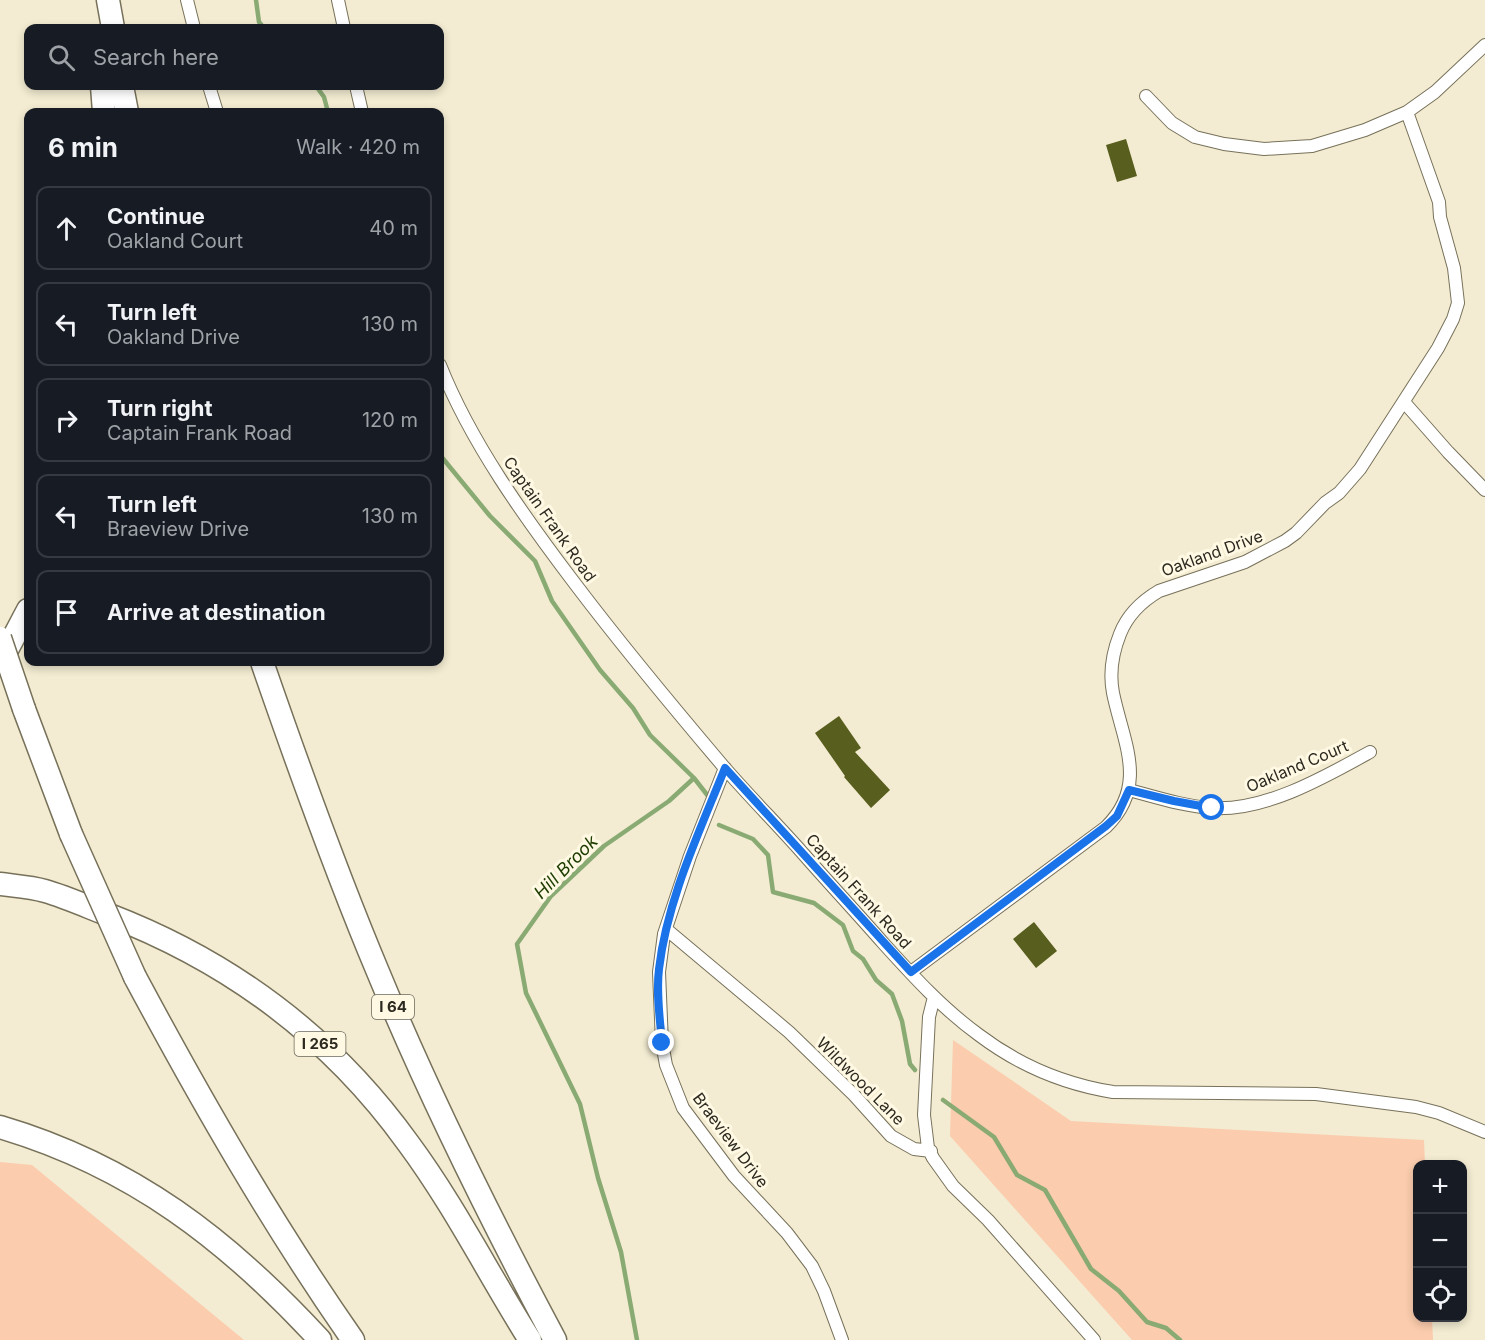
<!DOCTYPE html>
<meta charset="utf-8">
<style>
body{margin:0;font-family:Inter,sans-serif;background:#242831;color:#f1f3f6}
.controls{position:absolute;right:18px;bottom:18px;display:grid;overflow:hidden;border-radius:12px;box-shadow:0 3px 9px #0003}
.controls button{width:54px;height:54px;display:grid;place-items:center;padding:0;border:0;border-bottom:2px solid #363941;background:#171b24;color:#f1f3f6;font:30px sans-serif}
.stop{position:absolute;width:18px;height:18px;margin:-14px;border:4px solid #1a73e8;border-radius:50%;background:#fff}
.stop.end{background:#1a73e8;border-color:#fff;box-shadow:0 2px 6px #0008}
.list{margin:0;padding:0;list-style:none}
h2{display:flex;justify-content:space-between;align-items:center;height:78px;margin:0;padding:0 24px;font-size:26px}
h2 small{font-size:20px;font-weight:400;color:#9ea1a6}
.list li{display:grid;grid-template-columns:39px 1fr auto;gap:18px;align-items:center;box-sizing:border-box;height:84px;margin:0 12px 12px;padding:0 12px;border:2px solid #363941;border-radius:12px}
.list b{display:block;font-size:22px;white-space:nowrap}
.list p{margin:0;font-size:20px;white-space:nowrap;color:#9ea1a6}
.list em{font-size:20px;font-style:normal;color:#9ea1a6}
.icon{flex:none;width:33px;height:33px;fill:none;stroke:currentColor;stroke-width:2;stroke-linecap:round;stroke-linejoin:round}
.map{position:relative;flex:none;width:1485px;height:1340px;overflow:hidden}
.search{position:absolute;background:#171b24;box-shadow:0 3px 9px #0003;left:24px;top:24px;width:420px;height:66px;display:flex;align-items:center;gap:15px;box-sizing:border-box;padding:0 21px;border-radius:12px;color:#9ea1a6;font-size:22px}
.panel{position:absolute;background:#171b24;box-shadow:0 3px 9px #0003;left:24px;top:108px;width:420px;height:558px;border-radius:12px}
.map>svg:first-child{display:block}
</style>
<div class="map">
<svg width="1485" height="1340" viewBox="0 0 1485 1340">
<rect width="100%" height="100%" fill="#f3ecd2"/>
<path fill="#fbccad" d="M953 1040 1071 1121 1424 1140 1425 1164H1418V1318H1432L1433 1340H1132L950 1136Z
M0 1162 32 1165 244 1340H0Z"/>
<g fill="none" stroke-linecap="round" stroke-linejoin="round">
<path stroke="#89ab73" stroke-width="4.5" d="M256 0 259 22 264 28
M316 86 324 97 328 112
M440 455 490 516 535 561 552 601 600 670 633 708 650 735 694 778 708 796
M719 825 753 839 768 855 773 892 814 903 843 925 853 951 863 959 876 980 892 994 902 1021 910 1064 915 1070
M943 1100 994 1137 1017 1175 1045 1190 1091 1269 1119 1291 1147 1322 1166 1328 1180 1340
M637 1340 621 1252 598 1178 580 1104 526 993 517 944 551 896 604 846 669 801 694 778"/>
</g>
<path fill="#585e1d" d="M1126 139 1137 176 1117 182 1106 145Z
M839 716 861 748 855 752 890 790 871 808 844 777 845 776 815 733Z
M1034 922 1057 951 1036 968 1013 939Z"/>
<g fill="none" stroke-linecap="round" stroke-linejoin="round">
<defs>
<path id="street" d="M187 0 194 28
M338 0 344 28
M209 86 217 112
M356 86 362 112
M1146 96 1172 123 1195 137 1224 144 1264 149 1312 146 1365 130 1407 112 1435 92 1485 45
M440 365C471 443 525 518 576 585 623 647 673 707 723 766 748 795 774 821 799 849 827 881 856 912 884 944 913 976 943 1009 979 1035 1020 1066 1063 1084 1113 1092L1316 1094 1416 1107 1439 1113 1485 1132
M1404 402 1448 452 1485 490
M725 768 690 856 664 934 659 972 662 1043 666 1065 683 1108 734 1176 787 1233 812 1266 824 1291 842 1340
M1129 790C1156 797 1183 806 1211 808 1264 812 1325 777 1370 752
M666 929 789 1032 854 1095 891 1136 914 1149 931 1151
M911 972 1106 827C1149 785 1123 742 1113 693 1109 672 1112 654 1120 634 1127 616 1142 601 1159 591L1245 562 1285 541 1296 533 1325 503 1339 493 1360 469 1438 348 1453 319 1458 303 1454 268 1440 217 1439 202 1407 112
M934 997 929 1017 924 1115 928 1148 933 1158 953 1186 988 1220 1094 1340"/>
<path id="highway" d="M108 0 113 28
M102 86 104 112
M122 86 127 112
M262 662C298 766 335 870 378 972 430 1098 491 1220 555 1340
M0 663 28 610
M24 709 71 834
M0 884C15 886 31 887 45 891 66 897 88 907 109 915 231 962 331 1036 408 1143 454 1205 489 1275 530 1340
M135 977C202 1102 272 1224 353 1340
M0 1127C132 1166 228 1240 320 1340"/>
</defs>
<use href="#street" stroke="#77715a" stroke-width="14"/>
<use href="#highway" stroke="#77715a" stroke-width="25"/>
<use href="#street" stroke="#fff" stroke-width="12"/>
<use href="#highway" stroke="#fff" stroke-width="22"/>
<defs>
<path id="highway-bridge" d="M0 638 24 709
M71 834 135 977"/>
</defs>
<use href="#highway-bridge" stroke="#77715a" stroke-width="25" stroke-linecap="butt"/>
<use href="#highway-bridge" stroke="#fff" stroke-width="22"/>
</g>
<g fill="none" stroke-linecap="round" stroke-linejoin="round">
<path stroke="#1a73e8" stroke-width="8" d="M662 1043C660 1019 656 993 659 969 667 900 699 833 725 768L911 972 1106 826 1117 816 1129 790 1174 801 1212 808"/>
</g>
<g text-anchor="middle" stroke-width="6" stroke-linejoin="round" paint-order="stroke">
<g fill="#fff9e4" stroke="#6b675b" stroke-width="1.5">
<rect x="372" y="995" width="42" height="24" rx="4.5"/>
<rect x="294.5" y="1032" width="51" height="24" rx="4.5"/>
</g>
<g font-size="15" font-weight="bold" fill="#2c2920">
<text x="393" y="1012">I 64</text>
<text x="320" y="1049">I 265</text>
</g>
<g font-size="16" fill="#2c2920" stroke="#fff9e4">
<text transform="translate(550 519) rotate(55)" y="6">Captain Frank Road</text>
<text transform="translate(1212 553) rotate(-20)" y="6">Oakland Drive</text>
<text transform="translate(1297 766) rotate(-23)" y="6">Oakland Court</text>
<text transform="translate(859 891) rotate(48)" y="6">Captain Frank Road</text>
<text transform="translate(861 1081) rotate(45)" y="6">Wildwood Lane</text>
<text transform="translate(731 1140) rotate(53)" y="6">Braeview Drive</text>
</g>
<g font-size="18" font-style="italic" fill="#1d3d00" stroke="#fff9e4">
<text transform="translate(566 867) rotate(-45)" y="6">Hill Brook</text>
</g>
</g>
</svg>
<div class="controls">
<button>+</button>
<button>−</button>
<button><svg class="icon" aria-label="locate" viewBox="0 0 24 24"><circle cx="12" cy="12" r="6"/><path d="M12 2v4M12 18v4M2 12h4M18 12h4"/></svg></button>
</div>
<div class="stop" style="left:1212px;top:808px"></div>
<div class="stop end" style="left:662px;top:1043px"></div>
<div class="search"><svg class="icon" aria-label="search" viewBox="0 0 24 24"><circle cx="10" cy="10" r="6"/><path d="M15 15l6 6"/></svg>Search here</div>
<section class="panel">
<h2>6 min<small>Walk · 420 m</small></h2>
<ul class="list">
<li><svg class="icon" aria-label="ahead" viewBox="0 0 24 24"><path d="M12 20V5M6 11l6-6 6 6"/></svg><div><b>Continue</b><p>Oakland Court</p></div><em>40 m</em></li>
<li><svg class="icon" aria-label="left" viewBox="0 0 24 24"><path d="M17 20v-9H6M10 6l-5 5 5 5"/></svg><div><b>Turn left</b><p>Oakland Drive</p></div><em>130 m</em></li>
<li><svg class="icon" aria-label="right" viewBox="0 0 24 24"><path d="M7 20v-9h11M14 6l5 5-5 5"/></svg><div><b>Turn right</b><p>Captain Frank Road</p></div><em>120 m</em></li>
<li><svg class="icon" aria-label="left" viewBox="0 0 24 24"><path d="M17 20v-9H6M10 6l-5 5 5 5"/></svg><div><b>Turn left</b><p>Braeview Drive</p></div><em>130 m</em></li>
<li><svg class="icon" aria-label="arrive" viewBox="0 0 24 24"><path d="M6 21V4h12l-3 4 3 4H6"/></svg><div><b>Arrive at destination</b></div></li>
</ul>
</section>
</div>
